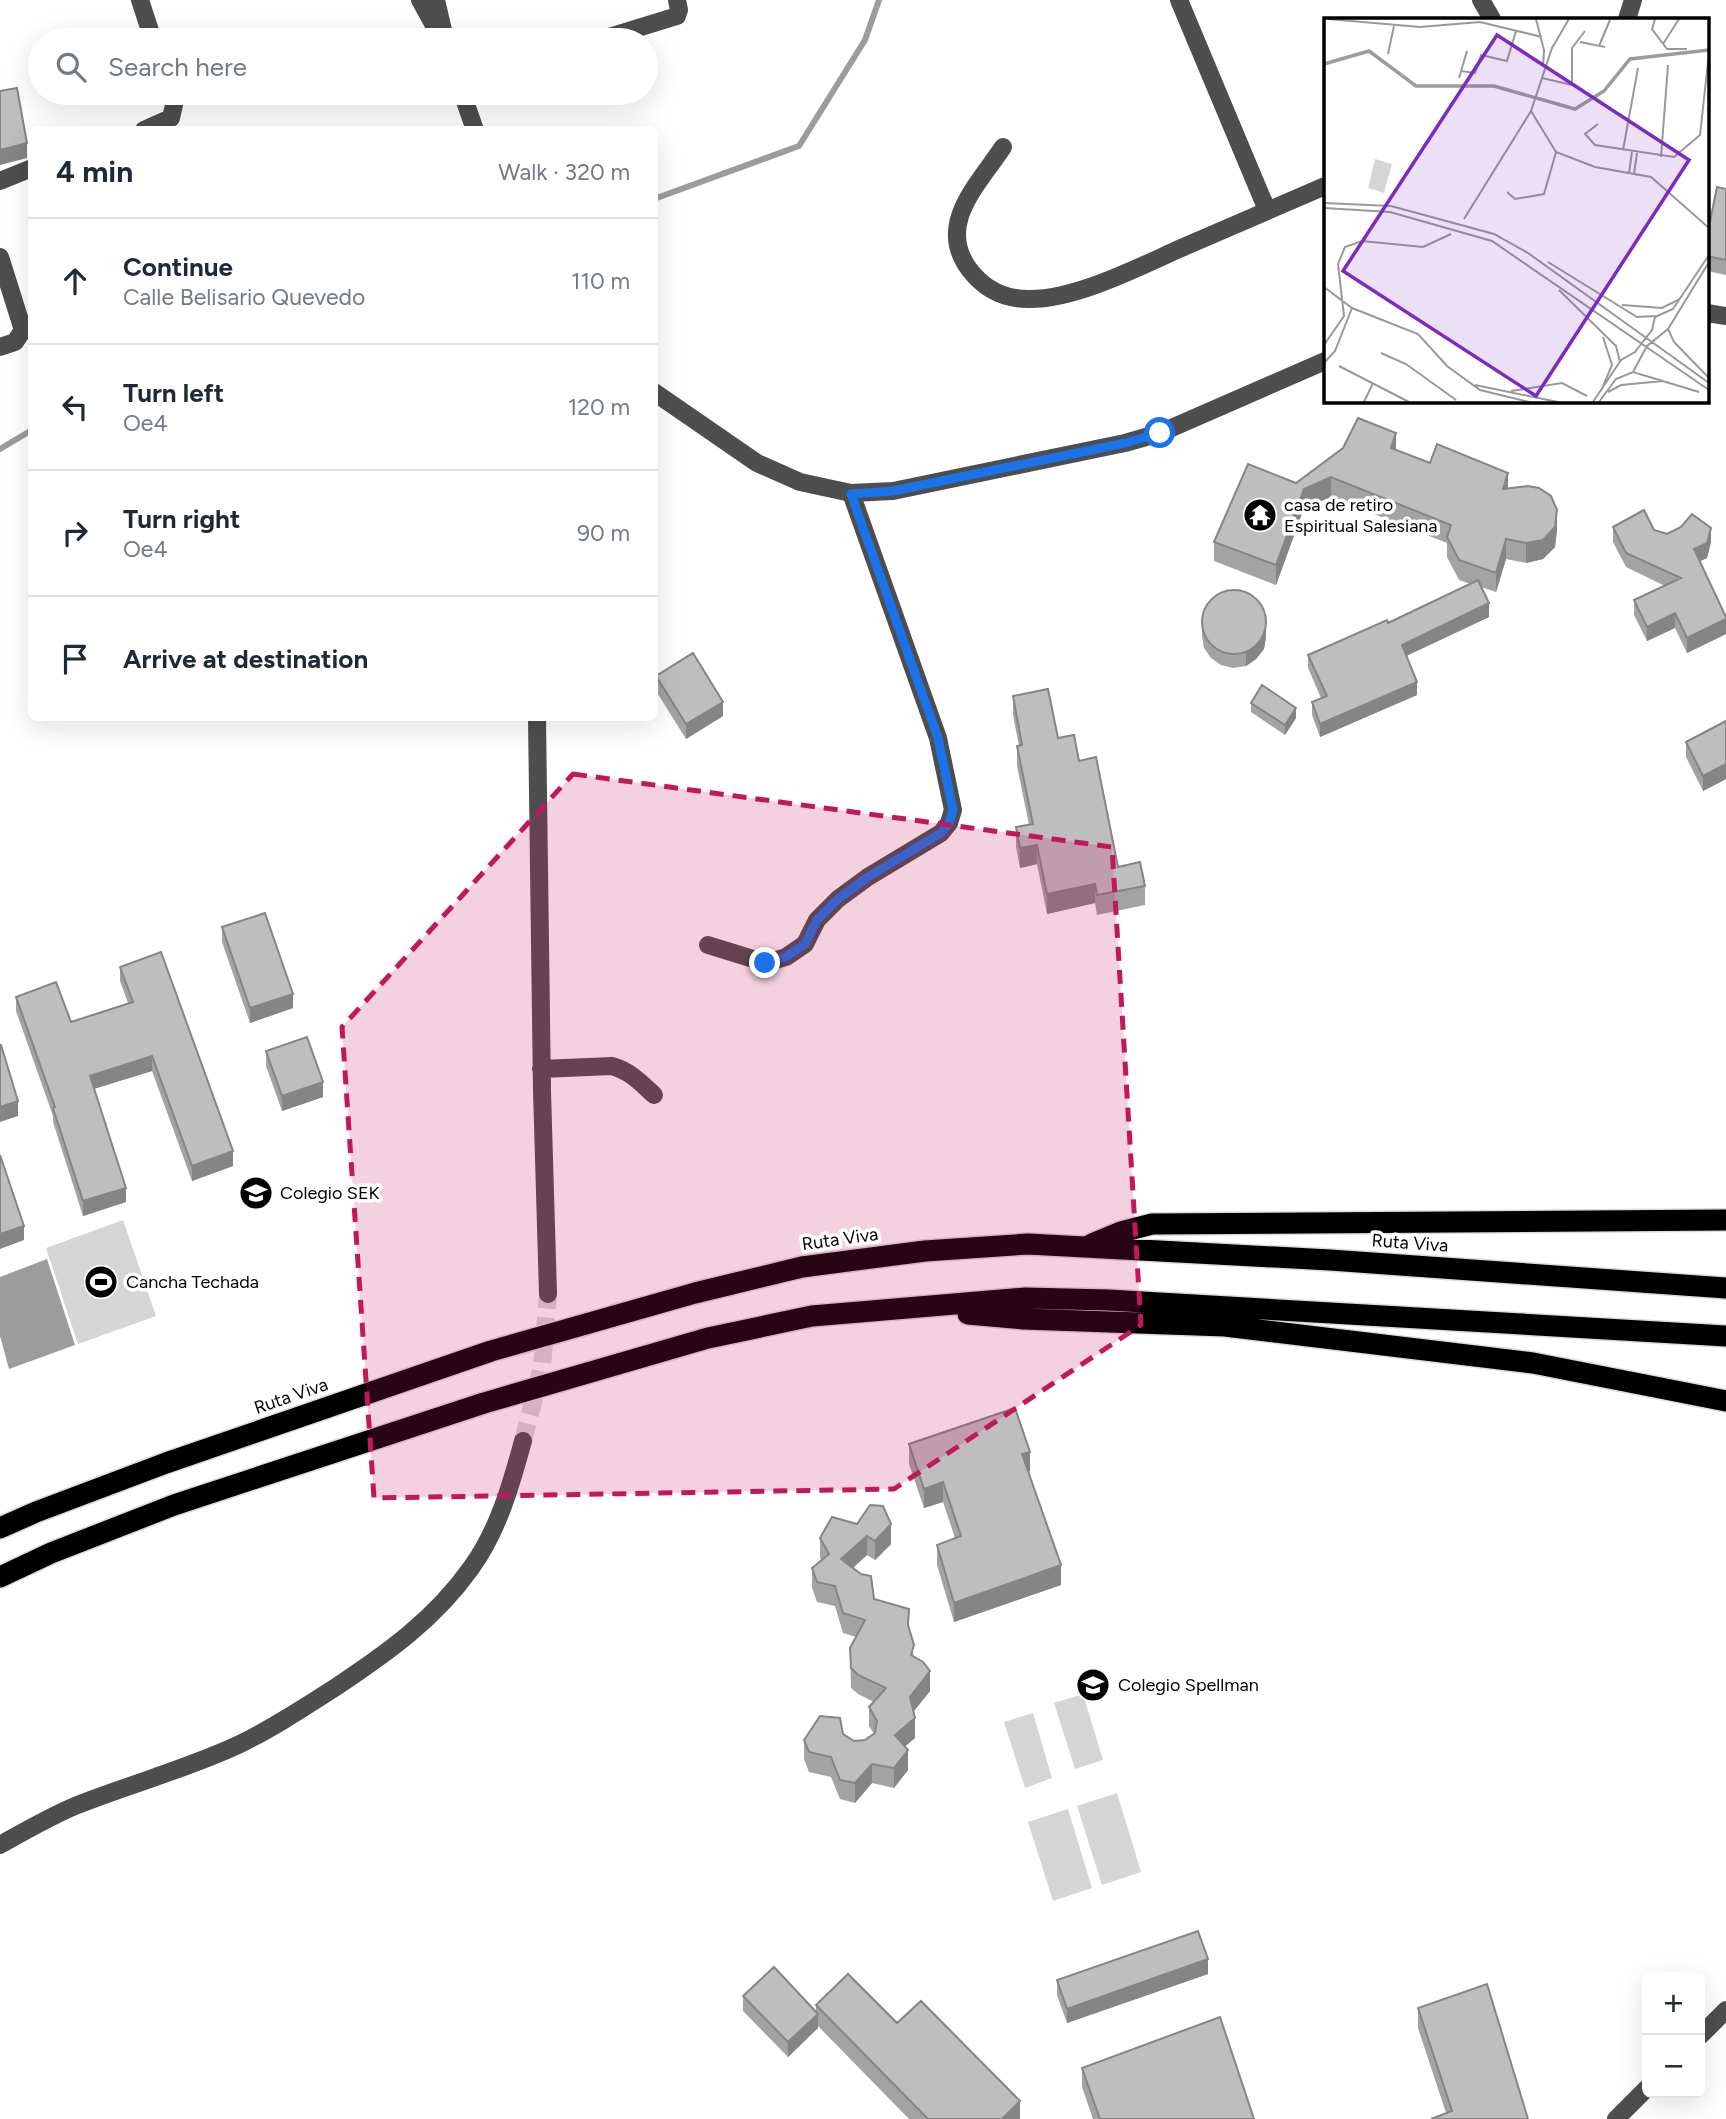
<!DOCTYPE html>
<meta charset="utf-8">
<style>
body{margin:0;font-family:Figtree,sans-serif;background:#f6f6f7;color:#1f2937}
.controls{position:absolute;right:21px;bottom:21px;display:grid;overflow:hidden;border-radius:10px;box-shadow:0 7px 28px #0002}
.controls button{width:63px;height:63px;display:grid;place-items:center;padding:0;border:0;border-bottom:2px solid #e0e1e3;background:#fff;color:#1f2937;font:35px sans-serif}
.stop{position:absolute;width:21px;height:21px;margin:-16px;border:5px solid #1a73e8;border-radius:50%;background:#fff}
.stop.end{background:#1a73e8;border-color:#fff;box-shadow:0 2px 7px #0008}
.list{margin:0;padding:0;list-style:none}
h2{display:flex;justify-content:space-between;align-items:center;height:91px;margin:0;padding:0 28px;font-size:30px}
h2 small{font-size:23px;font-weight:400;color:#747a83}
.list li{display:grid;grid-template-columns:46px 1fr auto;gap:21px;align-items:center;box-sizing:border-box;height:126px;padding:0 28px;border-top:2px solid #e0e1e3}
.list b{display:block;font-size:26px;white-space:nowrap}
.list p{margin:0;font-size:23px;white-space:nowrap;color:#747a83}
.list em{font-size:23px;font-style:normal;color:#747a83}
.icon{flex:none;width:38px;height:38px;fill:none;stroke:currentColor;stroke-width:2;stroke-linecap:round;stroke-linejoin:round}
.map{position:relative;flex:none;width:1726px;height:2119px;overflow:hidden}
.search{position:absolute;background:#fff;box-shadow:0 7px 28px #0002;left:28px;top:28px;width:630px;height:77px;display:flex;align-items:center;gap:18px;box-sizing:border-box;padding:0 24px;border-radius:38px;color:#747a83;font-size:26px}
.panel{position:absolute;background:#fff;box-shadow:0 7px 28px #0002;left:28px;top:126px;width:630px;height:595px;border-radius:10px}
.map>svg:first-child{display:block}
</style>
<div class="map">
<svg width="1726" height="2119" viewBox="0 0 1726 2119">
<rect width="100%" height="100%" fill="#fff"/>
<path fill="#d5d5d5" d="M123 1220 156 1316 78 1344 46 1248Z
M1083 1694 1103 1760 1075 1769 1054 1703Z
M1033 1713 1052 1778 1025 1788 1004 1722Z
M1117 1793 1141 1872 1102 1885 1077 1806Z
M1068 1809 1092 1888 1053 1901 1028 1822Z"/>
<path fill="#9c9c9c" d="M47 1259 75 1345 9 1369 0 1336V1277Z"/>
<g fill="none" stroke-linecap="round" stroke-linejoin="round">
<path stroke="#9c9c9c" stroke-width="6" d="M654 199 799 146 865 40 879 0
M0 449 32 430"/>
<path stroke="#d9d9d9" stroke-width="18" stroke-dasharray="18 9" stroke-linecap="butt" d="M523 1441 542 1367 548 1294"/>
<defs>
<path id="highway" d="M1092 1244 1121 1232 1152 1224 1726 1220
M968 1314 1024 1319 1225 1326 1533 1363 1726 1401
M0 1528 36 1512 166 1463 491 1351 695 1293 802 1267 925 1251 1028 1244 1330 1260 1726 1288
M0 1577 51 1553 174 1505 484 1403 708 1338 812 1316 1025 1298 1108 1300 1726 1336"/>
</defs>
<use href="#highway" stroke="#dbdbdb" stroke-width="24"/>
<path stroke="#4e4e4e" stroke-width="18" d="M140 0 153 40
M420 0 442 40
M436 0 443 30
M1179 0 1267 210
M1481 0 1492 19
M1627 19 1633 0
M599 40 677 16 679 10 677 0
M462 93 475 130
M144 130 171 118 174 105 170 93
M1003 147C978 185 936 224 969 269 984 289 1003 299 1028 299 1074 300 1137 268 1179 249 1227 228 1276 207 1325 186
M0 181 32 168
M0 257 23 330 15 342 0 347
M1707 313 1726 316
M654 392 757 463 800 482 851 493 893 491 1125 443 1160 433 1325 361
M537 718 542 1091 548 1294
M708 945 766 963 786 957 805 944 817 920 838 899 868 877 941 833 949 823 953 810 938 738 851 493
M541 1069 612 1066C630 1071 641 1083 654 1095
M0 1845C25 1831 49 1817 75 1806 130 1784 187 1769 240 1744 273 1728 305 1707 336 1687 387 1653 435 1619 471 1568 498 1531 511 1485 523 1441
M1700 2036 1726 2010
M1616 2119 1647 2088"/>
<use href="#highway" stroke="#000" stroke-width="21"/>
</g>
<path fill="#a3a3a3" d="M1726 189V275L1707 271V236Z
M1396 450 1430 463 1508 489 1557 530 1555 547 1543 559 1526 563 1506 559 1496 592 1481 587 1489 617 1406 656 1417 695 1320 737 1312 715V702L1321 698 1308 668V655L1388 623 1471 584 1459 580 1447 557V543L1331 497 1304 508 1276 585 1214 561V542L1296 483Z
M1613 527 1654 530 1711 542 1707 558 1700 561 1726 617V634L1687 653 1675 628 1647 641 1634 615V600L1665 586 1626 567 1613 542Z
M1202 621 1266 637 1264 649 1256 659 1246 666 1233 668 1221 665 1211 658 1204 648 1202 636Z
M656 676 723 716 686 739 656 691Z
M1013 696 1058 738 1079 761 1118 867 1145 886V905L1097 915 1095 903 1047 914 1037 864 1020 868 1016 847V827L1029 825 1017 766V746H1019L1013 715Z
M1251 703 1296 718 1285 735 1251 712Z
M1726 721V779L1703 791 1686 757V742Z
M222 927 293 1008 250 1023 222 942Z
M120 967 233 1166 192 1181 152 1071 94 1089 126 1202 83 1216 53 1122V1116L16 1011V997L71 1022 128 1003 120 981Z
M266 1051 323 1097 282 1111 266 1066Z
M909 1444 1030 1471 1028 1472 1061 1585 954 1622 937 1565V1545L955 1538 943 1502 924 1508 909 1464Z
M857 1524 891 1544 875 1560 867 1555 853 1568 874 1599 909 1627 914 1657 930 1691 913 1712 915 1738 905 1746 908 1770 894 1788 872 1783 855 1803 840 1799 831 1777 809 1772 804 1759V1740L843 1734 854 1741 865 1740 874 1734 869 1726V1707L874 1702 858 1694 851 1688 850 1648 856 1637 843 1633 835 1606 817 1602 812 1588V1568L821 1560 820 1557V1538Z
M1208 1974 1067 2023 1057 1995V1980Z
M743 1996 816 2012V2005L897 2023 1020 2119H909L818 2026V2028L788 2057 743 2011Z
M1418 2008 1528 2119 1446 2113 1418 2028Z
M1082 2068 1254 2119H1093L1082 2087Z"/>
<path fill="#858585" d="M27 143V158L0 165V150Z
M1396 433V452L1391 448Z
M1508 473V493L1503 489Z
M1331 477V497L1304 508 1276 585V565L1304 489Z
M1557 510V530L1555 547 1543 559 1526 563V543Z
M1711 528V542L1707 558 1694 564V549Z
M1506 539V559L1496 592V573Z
M1489 603V617L1402 658V645Z
M1675 613V628L1647 641V627Z
M1726 619V634L1687 653V638Z
M1266 622V637L1264 649 1256 659 1246 666V651Z
M1417 682V695L1320 737V724Z
M723 702V716L686 739V724Z
M1296 708V718L1285 735V725Z
M1726 764V779L1703 791V776Z
M1037 845V864L1020 868V848Z
M1095 884V903L1047 914V894Z
M293 994V1008L250 1023V1008Z
M152 1056V1071L90 1090V1076Z
M323 1082V1097L282 1111V1096Z
M18 1101V1116L0 1122V1107Z
M233 1151V1166L192 1181V1166Z
M126 1188V1202L83 1216V1201Z
M24 1226V1240L0 1249V1234Z
M1030 1452V1471L1022 1474V1454Z
M943 1482V1502L924 1508V1489Z
M891 1524V1544L875 1560V1541Z
M867 1536V1555L841 1578V1559Z
M1061 1565V1585L954 1622V1603Z
M930 1671V1691L910 1716V1697Z
M915 1718V1738L895 1755V1735Z
M908 1750V1770L894 1788V1768Z
M872 1764V1783L855 1803V1783Z
M1208 1959V1974L1067 2023V2009Z
M818 2014V2028L788 2057V2042Z
M1020 2101V2119H1002Z"/>
<path fill="#bebebe" stroke="#858585" stroke-width="2" d="M17 88 27 143 0 150V91Z
M1717 187 1726 189V260L1707 256V236Z
M1358 418 1396 433 1391 448 1430 463 1437 444 1508 473 1503 489 1528 486 1539 488 1551 496 1557 510 1555 527 1543 540 1526 543 1506 539 1496 573 1459 560 1447 537 1451 525 1331 477 1304 489 1276 565 1214 542 1248 464 1296 483 1343 448Z
M1644 510 1654 530 1667 534 1681 527 1692 514 1711 528 1707 543 1694 549 1726 617V619L1687 638 1675 613 1647 627 1634 600 1681 578 1626 553 1613 527Z
M1478 580 1489 603 1402 645 1417 682 1320 724 1312 702 1327 696 1308 655 1387 620 1388 623Z
M1202 622a32 32 0 1 1 64 0a32 32 0 1 1-64 0Z
M693 653 723 702 686 724 656 676Z
M1262 685 1296 708 1285 725 1251 703Z
M1048 689 1058 738 1074 735 1079 761 1096 757 1118 867 1140 862 1145 886 1097 895 1095 884 1047 894 1037 845 1020 848 1016 827 1033 824 1017 746 1022 745 1013 696Z
M1726 721V764L1703 776 1686 742Z
M265 913 293 994 250 1008 222 927Z
M161 952 233 1151 192 1166 152 1056 90 1076 126 1188 83 1201 53 1108 55 1107 16 997 56 982 71 1022 133 1002 120 967Z
M307 1037 323 1082 282 1096 266 1051Z
M0 1045H1L18 1101 0 1107Z
M0 1155 24 1226 0 1234Z
M1015 1408 1030 1452 1022 1454 1061 1565 954 1603 937 1545 961 1536 943 1482 924 1489 909 1444Z
M870 1505 883 1506 891 1524 875 1541 867 1536 841 1559 861 1574 871 1576 874 1599 909 1609 908 1625 914 1645 911 1655 923 1662 930 1671 910 1697 915 1718 895 1735 908 1750 894 1768 872 1764 855 1783 840 1780 831 1757 809 1752 804 1740 820 1716 840 1718 843 1734 854 1741 865 1740 875 1733 877 1721 869 1707 886 1688 858 1675 851 1668 850 1648 865 1620 843 1613 835 1586 817 1582 812 1568 829 1554 820 1538 832 1517 857 1524Z
M1198 1931 1208 1959 1067 2009 1057 1980Z
M774 1967 818 2014 788 2042 743 1996Z
M848 1974 897 2023 921 2001 1020 2101 1002 2119H928L816 2005Z
M1487 1984 1528 2119H1431L1452 2111 1418 2008Z
M1220 2017 1254 2119H1100L1082 2068Z"/>
<g fill="none" stroke-linecap="round" stroke-linejoin="round">
<path stroke="#1a73e8" stroke-width="9" d="M765 963 786 957 805 944 817 920 838 899 868 877 941 833 949 823 953 810 938 738 851 494 893 491 1125 443 1160 433"/>
</g>
<path fill="#c2185b" fill-opacity="0.2" stroke="#c2185b" stroke-width="5" stroke-dasharray="14 9" stroke-linejoin="round" d="M573 774 1112 847 1141 1325 894 1489 374 1498 342 1027Z"/>
<defs>
<symbol id="temple-disc" viewBox="-11 -11 22 22"><circle r="9.5" fill="#000" stroke="#fff"/><path d="M0-6L5-2H3V0L6.5 2.5H4V6H1.5V3h-3V6H-4V2.5H-6.5L-3 0V-2H-5Z" fill="#fff"/></symbol>
<symbol id="school-disc" viewBox="-11 -11 22 22"><circle r="9.5" fill="#000" stroke="#fff"/><path d="M0-5L7-2L0 1L-7-2ZM-4 1L0 2.5L4 1V4Q0 6-4 4Z" fill="#fff"/></symbol>
<symbol id="stadium-disc" viewBox="-11 -11 22 22"><circle r="9.5" fill="#000" stroke="#fff"/><path d="M0-5a6.5 5 0 1 0 0 10a6.5 5 0 1 0 0-10ZM-3.5-1.8h7v3.6h-7Z" fill="#fff"/></symbol>
</defs>
<g fill-rule="evenodd">
<use href="#temple-disc" x="1241" y="496" width="38" height="38"/>
<use href="#school-disc" x="237" y="1174" width="38" height="38"/>
<use href="#stadium-disc" x="82" y="1263" width="38" height="38"/>
<use href="#school-disc" x="1074" y="1666" width="38" height="38"/>
</g>
<g text-anchor="middle" stroke-width="7" stroke-linejoin="round" paint-order="stroke">
<g font-size="18" fill="#000" stroke="#fff" text-anchor="start">
<text x="1284" y="511">casa de retiro<tspan x="1284" dy="21">Espiritual Salesiana</tspan></text>
<text x="280" y="1199">Colegio SEK</text>
<text x="126" y="1288">Cancha Techada</text>
<text x="1118" y="1691">Colegio Spellman</text>
</g>
<g font-size="18" fill="#000" stroke="#fff">
<text transform="translate(840 1239) rotate(-8)" y="6">Ruta Viva</text>
<text transform="translate(1410 1243) rotate(4)" y="6">Ruta Viva</text>
<text transform="translate(291 1396) rotate(-19)" y="6">Ruta Viva</text>
</g>
</g>
<g transform="translate(1324 18)">
<rect width="385" height="385" fill="#fff"/>
<path d="M51 141 68 146 60 175 44 170Z" fill="#d5d5d5"/>
<path fill="none" stroke="#9c9c9c" stroke-width="3.5" d="M0 46 45 33 92 68H170L251 91 280 73 306 41 385 32"/>
<path fill="none" stroke="#999" stroke-width="2" d="M4 1 96 9 156 4 218 19M212 1 220 32 219 49M331 1 328 11 343 31H363M256 24 281 29M339 26 355 1M275 28 286 2M64 36 70 8M137 53 151 55 157 37 183 43 192 13M135 60 143 33M218 60 248 67V30L261 13M207 93 232 134 271 149 327 159 385 210M274 106 261 116 271 127 350 139 376 117 384 44M299 132 314 50M337 139 344 47M305 155 308 134M310 156 313 135M183 174 191 181 220 176 232 134M0 185 67 188 170 216 204 235 385 365M0 190 66 194 168 223 385 372M140 201 207 93 228 30 245 1M224 244 313 299 333 298M0 269 28 290 94 316 123 348 156 372 205 384M235 272 292 328 296 344M298 287 338 290 356 281M344 311 350 324 385 360M0 327 20 298 14 246 21 229 38 223 99 229 127 216M57 335 82 346 132 382M0 345 11 333 28 290M15 348 85 384M309 354 323 328 344 311 385 244M151 367 234 384M187 373 238 365 263 378M277 373 288 347 279 319M284 374 297 367 339 363M40 384 49 365M269 384 297 342 311 334 328 312 331 299 349 291 385 237M275 384 292 361 309 354 375 374"/>
<path fill="#7b2cbf" fill-opacity="0.15" stroke="#7b2cbf" stroke-width="3.5" d="M173 17 365 142 212 378 19 253Z"/>
<rect width="385" height="385" fill="none" stroke="#000" stroke-width="3.5"/>
</g>
</svg>
<div class="controls">
<button>+</button>
<button>−</button>
</div>
<div class="stop" style="left:1160px;top:433px"></div>
<div class="stop end" style="left:765px;top:963px"></div>
<div class="search"><svg class="icon" aria-label="search" viewBox="0 0 24 24"><circle cx="10" cy="10" r="6"/><path d="M15 15l6 6"/></svg>Search here</div>
<section class="panel">
<h2>4 min<small>Walk · 320 m</small></h2>
<ul class="list">
<li><svg class="icon" aria-label="ahead" viewBox="0 0 24 24"><path d="M12 20V5M6 11l6-6 6 6"/></svg><div><b>Continue</b><p>Calle Belisario Quevedo</p></div><em>110 m</em></li>
<li><svg class="icon" aria-label="left" viewBox="0 0 24 24"><path d="M17 20v-9H6M10 6l-5 5 5 5"/></svg><div><b>Turn left</b><p>Oe4</p></div><em>120 m</em></li>
<li><svg class="icon" aria-label="right" viewBox="0 0 24 24"><path d="M7 20v-9h11M14 6l5 5-5 5"/></svg><div><b>Turn right</b><p>Oe4</p></div><em>90 m</em></li>
<li><svg class="icon" aria-label="arrive" viewBox="0 0 24 24"><path d="M6 21V4h12l-3 4 3 4H6"/></svg><div><b>Arrive at destination</b></div></li>
</ul>
</section>
</div>
